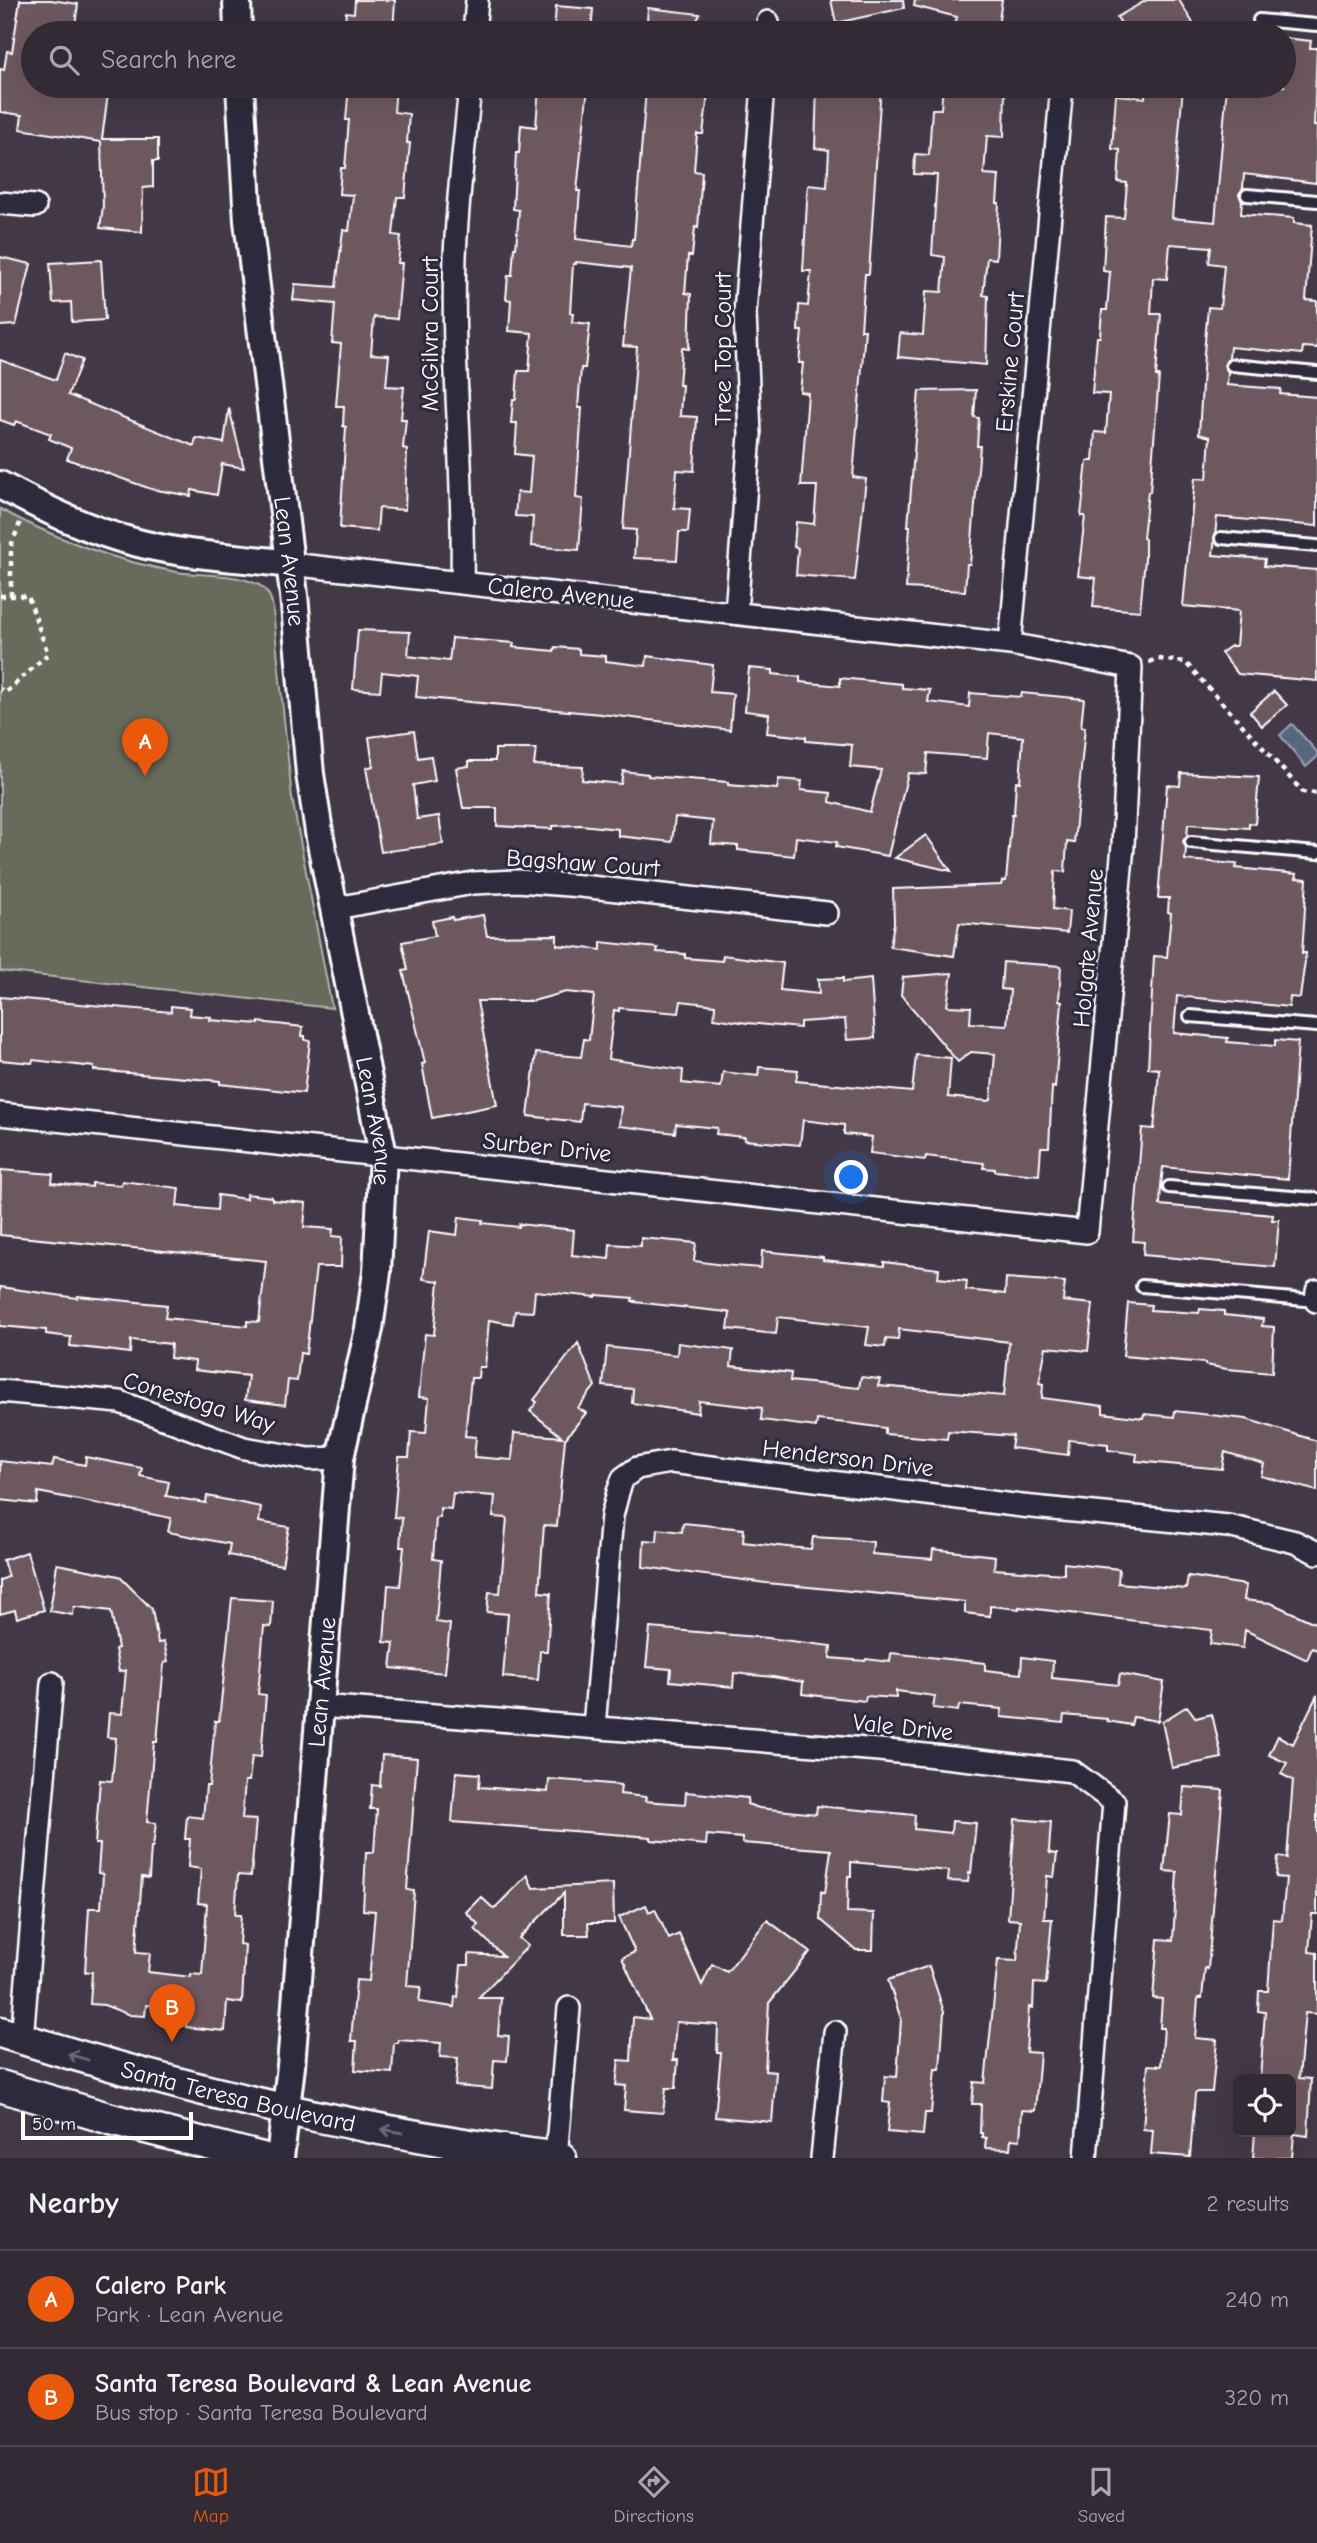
<!DOCTYPE html>
<meta charset="utf-8">
<style>
body{margin:0;font-family:"Comic Neue",sans-serif;background:#3a323d;color:#f1f3f6}
.controls{position:absolute;right:21px;bottom:21px;display:grid;overflow:hidden;border-radius:10px;box-shadow:0 7px 28px #0002}
.controls button{width:63px;height:63px;display:grid;place-items:center;padding:0;border:0;border-bottom:2px solid #4d4650;background:#322a35;color:#f1f3f6;font:35px sans-serif}
.scale{position:absolute;left:21px;bottom:18px;width:172px;box-sizing:border-box;padding-left:7px;border:4px solid #fff;border-top:0;font-size:19px;line-height:24px;white-space:nowrap;color:#fff;-webkit-text-stroke:5px #2f2a3d;paint-order:stroke}
.you{position:absolute;left:852px;top:1178px;width:24px;height:24px;margin:-18px;border:5px solid #fff;border-radius:50%;background:#1a73e8;box-shadow:0 0 0 10px #1a73e833}
.badge{display:grid;place-items:center;width:46px;height:46px;border-radius:50%;background:#ea580c;color:#fff;font-size:23px;font-weight:700}
.pin{position:absolute;translate:-50% -58px;filter:drop-shadow(0 2px 4px #0008)}
.pin::after{content:'';position:absolute;top:37px;width:24px;height:21px;background:inherit;clip-path:polygon(0 0,100% 0,50% 100%)}
.list{margin:0;padding:0;list-style:none}
h2{display:flex;justify-content:space-between;align-items:center;height:91px;margin:0;padding:0 28px;font-size:30px}
h2 small{font-size:23px;font-weight:400;color:#a8a7ad}
.list li{display:grid;grid-template-columns:46px 1fr auto;gap:21px;align-items:center;box-sizing:border-box;height:98px;padding:0 28px;border-top:2px solid #4d4650}
.list b{display:block;font-size:26px;white-space:nowrap}
.list p{margin:0;font-size:23px;white-space:nowrap;color:#a8a7ad}
.list em{font-size:23px;font-style:normal;color:#a8a7ad}
.icon{flex:none;width:38px;height:38px;fill:none;stroke:currentColor;stroke-width:2;stroke-linecap:round;stroke-linejoin:round}
.map{position:relative;flex:none;width:1317px;height:2158px;overflow:hidden}
.search{position:absolute;background:#322a35;box-shadow:0 7px 28px #0002;left:21px;right:21px;top:21px;height:77px;display:flex;align-items:center;gap:18px;box-sizing:border-box;padding:0 24px;border-radius:38px;color:#a8a7ad;font-size:26px}
.sheet{height:287px;background:#322a35}
nav{display:flex;justify-content:space-around;align-items:center;box-sizing:border-box;height:98px;border-top:2px solid #4d4650;background:#322a35;font-size:19px;color:#a8a7ad}
nav a{display:grid;justify-items:center;gap:4px}
nav .on{color:#ea580c}
.map>svg:first-child{display:block}
</style>
<div class="map">
<svg width="1317" height="2158" viewBox="0 0 1317 2158">
<rect width="100%" height="100%" fill="#423847"/>
<filter id="ink" filterUnits="userSpaceOnUse"><feTurbulence type="fractalNoise" baseFrequency=".0143" numOctaves="2"/><feDisplacementMap in="SourceGraphic" scale="14" xChannelSelector="R" yChannelSelector="G"/><feConvolveMatrix kernelMatrix="1 2 1 2 8 2 1 2 1" color-interpolation-filters="sRGB"/></filter>
<g filter="url(#ink)">
<path fill="#676a5b" stroke="#b3b4ad" stroke-width="2" d="M0 509C56 539 115 561 177 572 201 576 229 573 252 582 265 586 272 596 273 610L292 798 332 1008 0 971Z"/>
<path fill="#566681" stroke="#9aa3b3" stroke-width="2" d="M1292 724 1317 752V757L1306 767 1280 735Z"/>
<path fill="#6e585f" stroke="#fff" stroke-width="2" d="M20 0H51L78 4 74 33H33V86H109L102 139H158V161H153V187L143 188 142 232 100 228 103 206 101 142 20 129 22 115 0 112V69L4 70 7 51 12 52Z
M355 0H395L393 33H344L346 12 354 13Z
M831 0H903L904 8 836 23Z
M915 0H1002L997 33H971L954 29 957 17 914 6Z
M1147 0H1179L1199 33H1127L1117 17Z
M556 6 593 9 591 33H554Z
M648 8 700 14 695 24 694 33H646Z
M1284 38 1311 41 1310 48H1317L1314 126H1317L1316 183 1244 174 1243 188 1239 194 1242 201 1241 214 1294 218V223L1312 225 1306 300 1317 301V348L1303 347 1302 354 1230 347 1229 358 1224 365 1228 372 1227 385 1281 389 1280 394 1317 397V526L1217 517 1213 555 1265 559 1264 566 1317 570V681L1238 674 1221 653 1231 646H1236L1239 611 1183 606 1195 478 1207 479 1210 437 1199 434 1204 353 1208 307 1220 308 1224 265 1209 263 1211 247 1170 244 1167 279 1153 278 1151 314H1161L1156 376H1159L1150 492H1148L1143 538 1145 539V559L1140 611 1093 607 1096 578 1078 576 1085 516H1081L1087 461H1093L1095 432 1106 433 1109 394 1092 393 1097 337H1100L1102 310H1107L1110 272 1103 271 1106 217 1124 218 1127 183 1118 182 1120 150 1112 149 1116 95 1145 98V86H1183L1172 218 1215 222 1227 86H1284Z
M349 86H396L394 112 409 114 407 143H410L405 197H397L393 235 401 236 398 263H402L397 319 374 317 371 354 389 355 386 386 404 387 401 419H406L403 448 407 449 405 510 379 508 377 531 340 528 346 427 343 426 344 406H336L341 344 332 343 335 304 293 300 295 284 336 287 343 230 349 231 353 195 339 194 341 168H345L349 120H346Z
M539 86H588L577 191H580L576 239 631 246 632 239H634L646 89 666 90V86H709L703 134H697L694 171 702 172 698 228 695 227 692 256H688L685 293 691 294 689 349 682 348 679 385H682L680 416 697 417 694 471 677 470 674 508 690 509 688 532H679L677 560 634 558 636 530 623 529 637 347 623 346 631 268 576 262V264H573L570 313H573L572 322 590 324 585 368H581L578 408H582L576 498 583 499 579 550 531 546 533 517 515 516 517 492 529 493 532 456 515 454 517 423H511L513 399H516L518 371H529L532 333 509 331 511 300 506 299 508 275H512L514 248H516L519 210 513 209 516 153H519L521 125 536 127Z
M817 86H881L869 274H865L861 330H865L853 477 866 479 855 580 796 575 798 548 794 547 796 522 814 524 817 486H801L808 393 800 392 803 363H799L802 331H798L799 305 808 306 811 271H803L808 185 827 187 829 150 815 148Z
M943 86H1005L1004 137 987 136 984 174 999 175 997 203H999L996 259 987 258 983 295 988 296 986 365 898 357 900 333 923 335 926 291 942 292 945 257 932 255 937 175 914 174 915 154 929 155 932 109H941Z
M0 257 31 264 16 325 0 326Z
M101 260 105 320 72 322 71 302 53 303 50 263Z
M65 353 82 360 68 395 194 446 196 438 224 443 229 408 244 468 222 464 217 495 192 490 191 496 151 489 67 459 71 448 49 439 51 434 16 421 14 425 0 420V360L56 380Z
M976 390 974 417 979 418 977 446H980L970 564H967L965 591 906 588 910 526H908L919 391Z
M358 630 410 632 408 656 449 661 452 638 514 643 513 647 554 651 555 647 579 649V654L606 656V661L646 666 647 656 713 665 710 692 733 694 730 730 601 714 416 697 418 676 382 672 380 691 353 689Z
M749 668 773 670V674L800 677V682L840 686V678L902 684V688L930 690 928 702 969 707 970 693 1021 697 1022 693 1084 699 1081 727H1085L1074 843 1067 842 1065 872 1055 871 1053 909 1069 911 1067 933 959 923 954 956 890 947 894 923 893 889 1001 885 1002 881H1006L1012 814H1014L1016 781 1020 782 1023 737 989 733 987 758 928 753 926 774 908 773 888 856 836 847 837 842 796 837 794 856 738 850V846L711 844 713 821 675 817 672 842 618 836V829L581 825 552 826V829L497 826V808H463L456 768 469 766V761H495V749H536L534 765 583 767 582 780 621 784 623 771 648 774V776L728 782V785L777 789 779 779 802 781 801 790 831 793 830 802 870 812 881 770 850 767 852 745 806 741V737L767 733 769 714 745 711Z
M1274 691 1287 705 1262 726 1250 712Z
M414 731 418 758 431 756 435 781 413 785 417 819 439 816 443 844 381 852 366 768 373 766 369 737Z
M1181 773 1259 777 1255 824 1249 823V828L1188 824 1187 836 1183 841 1186 848 1185 860 1237 864 1236 868 1297 874 1296 878 1307 879 1302 953H1306L1300 998 1290 997 1289 1007 1177 996 1174 1033 1228 1038 1227 1042 1275 1046V1040L1298 1042 1288 1179 1163 1167 1161 1186 1160 1205 1273 1215 1272 1220H1279L1275 1267 1143 1255 1144 1242 1133 1241 1142 1128 1154 1129 1157 1099 1159 1069 1148 1068 1154 956 1167 957 1171 913 1168 912 1169 898H1158L1167 785 1180 786Z
M926 835 951 871 895 858Z
M483 915 487 936 557 935V945L601 950V942L658 948 657 952 685 954V958L722 961 723 955 783 963 780 990 819 994 818 979 843 978V982L871 979 875 1038 847 1040 845 1019 800 1022V1028L747 1023 714 1018 715 1005 681 1001 679 1013 619 1008V1011L614 1010 608 1059 683 1070 682 1083 721 1087 723 1072 758 1076 759 1067 798 1070 796 1081 912 1092 916 1055 951 1058 948 1097 988 1101 991 1100 995 1054 971 1052 958 1062 901 995 903 977 952 973 947 1006 971 1007 970 1023 1007 1025 1010 990 1001 989 1003 962 1061 966 1059 1001 1062 1002 1055 1088 1052 1087 1049 1147H1041L1039 1175 995 1171V1169L983 1168 984 1163 926 1156 925 1160 870 1153 872 1137 844 1134V1125L803 1120 800 1145 744 1140 745 1137 716 1134 717 1128 676 1124 675 1133 619 1126 621 1107 582 1103 580 1122 528 1116 536 1053 581 1057 584 1039 589 1040 594 995 566 992 533 1001H477L497 1105 432 1118 422 1064 425 1063 403 971 408 970 402 942 435 936 432 921 452 917 453 920Z
M0 997 171 1012V1006L190 1008 189 1015 211 1017 210 1020 259 1024V1022L303 1027 302 1036H305V1040L310 1041 304 1093 220 1084V1081L94 1070V1067L33 1060 32 1063 0 1060Z
M1 1170 53 1174 52 1183 92 1187V1183L121 1185 122 1181 179 1188 177 1206 217 1210 218 1195 246 1199V1194L272 1197V1200L306 1203 304 1227 333 1229 332 1236 342 1237 341 1267H316L306 1354 300 1353 297 1381 288 1380 285 1405 245 1400 248 1376 194 1370 195 1361 170 1358 171 1344 131 1340 130 1353 107 1350 70 1346 71 1337 46 1334V1330L0 1326V1287L77 1298 78 1296 167 1305 165 1318 247 1326V1321L259 1322 266 1261 0 1235Z
M459 1217 483 1220 482 1223 519 1227V1224L574 1230 572 1255 609 1259 610 1244 641 1246V1238L696 1243 694 1261 723 1265 761 1268 762 1251 823 1257V1260L884 1266V1262L939 1269 938 1278 967 1281 966 1290 1005 1294 1006 1278 1065 1282 1063 1301 1093 1304 1088 1351 1046 1347 1039 1383 1043 1384 1042 1398 1103 1406V1413L1143 1418 1144 1414 1174 1417 1175 1411 1246 1419 1317 1441V1491L1261 1476 1264 1464 1225 1452 1222 1469 1136 1461 1137 1454 1108 1450V1444L1069 1440 1068 1455 1011 1448 1013 1436 948 1431 947 1439 909 1436 885 1434V1428L856 1424 817 1420 816 1427 761 1420 762 1408 699 1401 698 1413 632 1403 633 1389 603 1386 607 1347 677 1355 678 1343 733 1350 731 1366 791 1373 790 1381 859 1388 861 1377 880 1379 878 1386 1004 1396 1009 1342 899 1329 898 1340 886 1339 885 1347 866 1345 869 1327 778 1317 776 1334 728 1329 730 1313 727 1312 634 1302 637 1301H632L633 1298 597 1295 596 1297 535 1291 533 1312 515 1311 513 1324 489 1320 485 1367H479L478 1378H471L465 1436 476 1437 474 1457 512 1460 514 1433 562 1437 530 1411 537 1402 534 1400 578 1343 595 1386 578 1408 586 1413 565 1439 557 1526 544 1525 539 1592 551 1593 547 1651H540L538 1680 503 1677 508 1614 487 1612 489 1592 500 1593 507 1518 493 1517 495 1496 453 1493 451 1509 440 1508V1518H436L433 1559 441 1560 436 1622 450 1624 445 1673 391 1668 394 1643 384 1642 388 1585 400 1586 404 1547H400L402 1518 394 1517 399 1457H409L411 1432 426 1433 429 1398 419 1397 421 1373 425 1334 434 1335 439 1281 423 1279 429 1231 457 1235Z
M1128 1303 1151 1305 1150 1310 1199 1313 1200 1309 1224 1311V1315L1263 1319 1262 1326 1274 1327 1272 1373 1227 1369 1205 1365V1363L1123 1356Z
M86 1457 142 1468 140 1476 169 1482 166 1496 206 1503 207 1496 261 1507 259 1522 289 1527 282 1565 228 1555 230 1544 168 1532 171 1518 38 1492 37 1504 0 1500V1461L52 1467 54 1459 85 1465Z
M683 1523 744 1529 743 1542 788 1547 811 1549 813 1537 849 1539 873 1542 872 1554 932 1559 933 1549 995 1556 994 1569 1064 1574V1563L1119 1569 1118 1583 1186 1589 1188 1576 1246 1585 1244 1600 1271 1603 1317 1624V1650L1312 1648 1307 1660 1245 1630 1243 1648 1210 1644 1212 1630 1019 1607V1609L990 1606V1616L965 1613V1602L766 1583 643 1567 644 1540 657 1541 658 1529 682 1532Z
M27 1552 44 1610 17 1618 15 1610 0 1614V1580L8 1577 3 1560Z
M57 1564 119 1576 152 1609 158 1643 164 1642 168 1662 164 1663 157 1742H154L147 1822 156 1823 153 1847H151L149 1878 142 1877 136 1952 150 1953 148 1972 191 1977V1974L202 1975 207 1904 198 1903 201 1869 188 1867 190 1839H185L187 1816 203 1818 206 1786H209L215 1721H219L232 1598 273 1601 271 1627 264 1626 258 1694 266 1695 261 1757 252 1756 249 1781H245L242 1819 256 1820 251 1876 238 1875 235 1915H241L239 1944 245 1945 242 2003 227 2001 225 2031 186 2027 188 2007 146 2005 145 2016 130 2015 104 2005 90 2004 92 1972H85L89 1908H101L103 1874 98 1873 100 1844H95L100 1780 112 1781 116 1738 107 1737 109 1713 122 1714 126 1670 119 1672 115 1649 118 1648 111 1611 78 1607H74L73 1615 50 1611Z
M650 1628 768 1638 831 1646 830 1658 865 1661 866 1659 890 1662 891 1653 985 1663V1670L1021 1674 1022 1657 1053 1661 1052 1678 1118 1685 1120 1674 1164 1682 1158 1721 1133 1717 1131 1725 1107 1721V1719L1064 1715 1063 1723 1023 1719 1001 1717 1002 1709 959 1705 958 1711 933 1708 935 1696 896 1691V1698L866 1696 865 1701 802 1694 803 1682 773 1677 734 1673 733 1687 670 1681 671 1669 646 1667Z
M1317 1695V1914H1312L1309 1952 1317 1953V2014L1305 2013 1299 2078 1311 2079 1308 2136 1294 2134 1292 2158H1253L1255 2132H1291V2079H1260L1265 2012 1258 2011 1259 1991H1268L1273 1919 1282 1920 1286 1878 1276 1877 1278 1857 1287 1858 1293 1780 1281 1774 1287 1763 1269 1755 1278 1736 1293 1744Z
M1187 1706 1196 1718 1212 1714 1222 1758 1172 1768 1162 1722Z
M382 1755 417 1758 407 1890 414 1891 407 1986 421 1987 419 2002 454 2007 455 1997H458L461 1965H469V1954L503 1956 475 1929 479 1925 466 1912 481 1897 494 1909 527 1875 533 1888 613 1884 614 1923H588L589 1935H564V1893L519 1938 528 1946 478 1998H501L498 2035 509 2036 507 2061 494 2060 492 2089 455 2086 458 2058 440 2057 441 2043 398 2040V2043H394L392 2073 355 2070 357 2041H351L356 1980 369 1981 375 1911 363 1910 366 1852H374L377 1809H370L372 1785 380 1786Z
M456 1772 480 1774 479 1787 548 1792 549 1779 599 1783 621 1785 620 1794 646 1797 645 1801 685 1804 686 1792 748 1798 747 1804 759 1808 816 1814 817 1806 915 1815 914 1829 951 1833 952 1821 976 1823 971 1873H969L968 1882 948 1881 949 1871 851 1862V1876H848L847 1912 874 1913 873 1950H856L820 1919 821 1891 825 1893 831 1850 742 1843V1838L707 1835 706 1845 651 1840V1837L452 1822Z
M1184 1787 1223 1790 1208 1969 1205 1968 1202 1998H1198L1195 2038 1217 2040 1212 2092H1198L1195 2094 1190 2157 1151 2154 1153 2130 1143 2129 1148 2065 1161 2066 1164 2028H1160L1162 1999 1153 1998 1158 1939 1173 1940 1177 1872 1164 1871 1170 1814 1182 1815Z
M1015 1819 1051 1822 1049 1850 1050 1853 1057 1854 1054 1877 1047 1876 1044 1919H1052L1046 1984 1034 1983 1033 2008 1029 2007 1026 2052 1040 2053 1035 2111 1022 2110 1020 2140 1011 2139 1010 2149 985 2148 986 2138 982 2137V2133H980L981 2104H972L974 2082 985 2083 998 1960 1017 1961 1020 1920 1008 1919Z
M646 1905 649 1912 655 1909 669 1939 679 1934 702 1985 712 1964 727 1972 767 1920 810 1952 769 2003 765 2071 776 2072 772 2122 715 2117 721 2053H717L718 2025 676 2022 673 2060H678L676 2088H666L663 2113 624 2110 626 2086 616 2085 619 2060 631 2061 633 2017 650 2019 622 1958 635 1952 619 1917Z
M929 1966 944 2012 940 2069H935L931 2113H925L923 2135 887 2132 890 2103 883 2102 885 2076 897 2077 901 2019 888 1980Z"/>
<g fill="none" stroke-linecap="round" stroke-linejoin="round">
<defs>
<path id="service" d="M1259 20 1317 25
M1247 195 1317 201
M1232 365 1317 373
M1221 538 1317 546
M1191 842 1317 853
M1190 1016 1317 1026
M1169 1187 1317 1199
M1142 1286 1317 1301"/>
<path id="minor" d="M474 33 477 0
M768 33V22
M0 203 35 206
M462 583C465 474 451 366 455 257 457 200 465 142 470 86
M736 612 750 435 745 313 763 86
M1010 644 1062 86
M336 908 473 883 518 881 581 886 827 913
M0 1114 1087 1232 1123 846 1131 667 1010 644 290 564
M1316 1301 1317 1291
M0 1391 120 1402 244 1448 309 1459 340 1458
M320 1706 879 1750 1072 1771 1114 1802 1086 2158
M594 1727 612 1516 618 1492 623 1478 637 1468 671 1462 1022 1506 1228 1526 1295 1542 1317 1553
M22 2039 52 1683
M556 2157 569 2008
M822 2158 835 2032"/>
<g id="tertiary">
<path d="M237 0 238 33"/>
<path id="s1" d="M240 86 248 221 294 595 310 774 320 838 383 1155 377 1272 369 1329 340 1458 291 2066 280 2158"/>
<path d="M0 485C43 508 87 530 134 542 185 556 238 557 290 564"/>
</g>
<g id="secondary">
<path id="s2" d="M0 2032C183 2090 371 2134 561 2158"/>
<path d="M0 2086 111 2119 262 2158"/>
</g>
</defs>
<use href="#service" stroke="#fff" stroke-width="16"/>
<use href="#minor" stroke="#fff" stroke-width="26"/>
<use href="#tertiary" stroke="#fff" stroke-width="32"/>
<use href="#secondary" stroke="#fff" stroke-width="35"/>
<path stroke="#fff" stroke-width="4.5" stroke-dasharray="5 5" stroke-linecap="butt" d="M0 596H28L48 654 6 692 0 689
M11 596V546L20 523
M1149 662 1158 659 1185 662 1303 792 1317 793"/>
<use href="#service" stroke="#2f2a3d" stroke-width="10"/>
<use href="#minor" stroke="#2f2a3d" stroke-width="21"/>
<use href="#tertiary" stroke="#2f2a3d" stroke-width="26"/>
<use href="#secondary" stroke="#2f2a3d" stroke-width="30"/>
</g>
<defs><path id="oneway-shaft" d="M-6 0H5M1.5-3L5.5 0L1.5 3" fill="none" stroke-width="1.6" stroke-linecap="round" stroke-linejoin="round" transform="scale(1.75)"/></defs>
<g stroke="#6d6a77">
<use href="#oneway-shaft" transform="translate(78 2057) rotate(-164)"/>
<use href="#oneway-shaft" transform="translate(392 2131) rotate(-170)"/>
</g>
</g>
<g text-anchor="middle" stroke-width="6" stroke-linejoin="round" paint-order="stroke">
<g font-size="24" fill="#fff" stroke="#2f2a3d">
<text transform="translate(430 334) rotate(-90)" y="8">McGilvra Court</text>
<text transform="translate(723 349) rotate(-90)" y="8">Tree Top Court</text>
<text transform="translate(1010 362) rotate(-85)" y="8">Erskine Court</text>
<text dy="8" stroke="none"><textPath href="#s1" startOffset="478">Lean Avenue</textPath></text>
<text transform="translate(561 593) rotate(6)" y="8">Calero Avenue</text>
<text transform="translate(583 863) rotate(4)" y="8">Bagshaw Court</text>
<text transform="translate(1088 948) rotate(-85)" y="8">Holgate Avenue</text>
<text dy="8" stroke="none"><textPath href="#s1" startOffset="1045">Lean Avenue</textPath></text>
<text transform="translate(547 1147) rotate(6)" y="8">Surber Drive</text>
<text transform="translate(199 1402) rotate(17)" y="8">Conestoga Way</text>
<text transform="translate(848 1458) rotate(7)" y="8">Henderson Drive</text>
<text transform="translate(322 1682) rotate(-85)" y="8">Lean Avenue</text>
<text transform="translate(903 1727) rotate(6)" y="8">Vale Drive</text>
<text dy="8" stroke="none"><textPath href="#s2" startOffset="247">Santa Teresa Boulevard</textPath></text>
</g>
</g>
</svg>
<div class="controls">
<button><svg class="icon" aria-label="locate" viewBox="0 0 24 24"><circle cx="12" cy="12" r="6"/><path d="M12 2v4M12 18v4M2 12h4M18 12h4"/></svg></button>
</div>
<div class="scale">50 m</div>
<div class="you"></div>
<div class="pin badge" style="left:145px;top:776px">A</div>
<div class="pin badge" style="left:172px;top:2042px">B</div>
<div class="search"><svg class="icon" aria-label="search" viewBox="0 0 24 24"><circle cx="10" cy="10" r="6"/><path d="M15 15l6 6"/></svg>Search here</div>
</div>
<section class="sheet">
<h2>Nearby<small>2 results</small></h2>
<ul class="list">
<li><span class="badge">A</span><div><b>Calero Park</b><p>Park · Lean Avenue</p></div><em>240 m</em></li>
<li><span class="badge">B</span><div><b>Santa Teresa Boulevard &amp; Lean Avenue</b><p>Bus stop · Santa Teresa Boulevard</p></div><em>320 m</em></li>
</ul>
</section>
<nav>
<a class="on"><svg class="icon" aria-label="map" viewBox="0 0 24 24"><path d="M3 6l6-2 6 2 6-2v14l-6 2-6-2-6 2zM9 4v14M15 6v14"/></svg>Map</a>
<a><svg class="icon" aria-label="directions" viewBox="0 0 24 24"><path d="M12 3l9 9-9 9-9-9zM9 14v-3h6M13 9l2 2-2 2"/></svg>Directions</a>
<a><svg class="icon" aria-label="saved" viewBox="0 0 24 24"><path d="M7 4h10v16l-5-4-5 4z"/></svg>Saved</a>
</nav>
